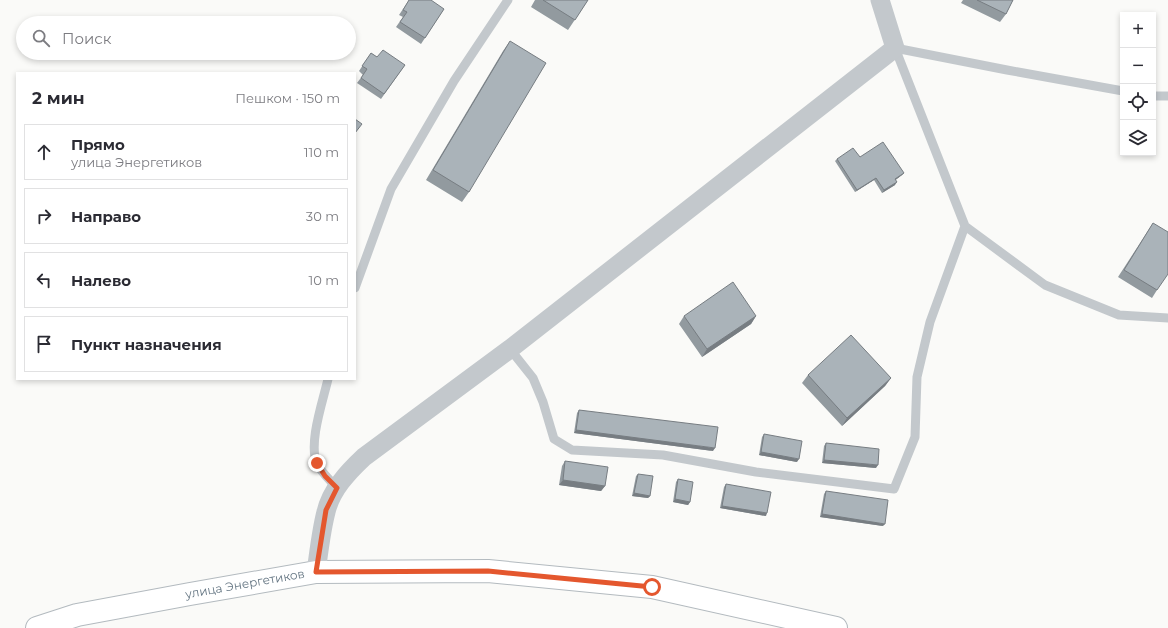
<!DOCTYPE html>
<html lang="ru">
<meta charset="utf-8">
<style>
body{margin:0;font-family:Montserrat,sans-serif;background:#f7f7f7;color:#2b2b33}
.controls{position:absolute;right:12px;top:12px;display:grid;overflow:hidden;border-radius:0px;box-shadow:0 2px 6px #0003}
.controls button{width:36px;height:36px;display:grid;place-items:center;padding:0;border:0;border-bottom:1px solid #e1e1e2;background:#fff;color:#2b2b33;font:20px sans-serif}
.stop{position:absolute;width:12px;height:12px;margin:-9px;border:3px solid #e4572e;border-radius:50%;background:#fff}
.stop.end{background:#e4572e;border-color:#fff;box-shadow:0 1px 4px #0008}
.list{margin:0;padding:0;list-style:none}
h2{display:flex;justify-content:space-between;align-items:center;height:52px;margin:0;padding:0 16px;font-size:17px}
h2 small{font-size:13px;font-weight:400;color:#7c7c81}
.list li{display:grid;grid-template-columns:26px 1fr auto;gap:12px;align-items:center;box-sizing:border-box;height:56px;margin:0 8px 8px;padding:0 8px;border:1px solid #e1e1e2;border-radius:0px}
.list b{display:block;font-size:15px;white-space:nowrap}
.list p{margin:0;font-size:13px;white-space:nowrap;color:#7c7c81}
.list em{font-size:13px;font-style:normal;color:#7c7c81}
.icon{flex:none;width:22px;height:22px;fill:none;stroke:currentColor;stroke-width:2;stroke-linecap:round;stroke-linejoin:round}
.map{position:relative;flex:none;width:1168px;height:628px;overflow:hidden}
.search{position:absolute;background:#fff;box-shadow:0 2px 6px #0003;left:16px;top:16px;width:340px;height:44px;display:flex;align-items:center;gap:10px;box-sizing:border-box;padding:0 14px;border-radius:22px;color:#7c7c81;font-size:15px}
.panel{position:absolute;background:#fff;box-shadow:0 2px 6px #0003;left:16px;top:72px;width:340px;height:308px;border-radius:0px}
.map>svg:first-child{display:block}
</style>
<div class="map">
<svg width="1168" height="628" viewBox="0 0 1168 628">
<rect width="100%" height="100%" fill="#fafaf8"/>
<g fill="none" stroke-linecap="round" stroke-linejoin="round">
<defs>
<path id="secondary" d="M37 628 77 615 190 594 316 572 488 571 652 587 836 628"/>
</defs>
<use href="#secondary" stroke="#b3babf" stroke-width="24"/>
<path stroke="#c3c8cc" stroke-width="9" d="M1123 91 1007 70 895 48 965 226 1045 285 1119 315 1168 318
M1153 96H1168
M355 288 391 189 454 81 508 0
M510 349 533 378 543 402 554 439 572 450 663 455 756 472 894 489 915 437 917 377 930 322 965 226
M328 379C323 401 308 443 317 464 322 473 330 480 337 488"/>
<path stroke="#c3c8cc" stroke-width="19" d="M316 572C319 552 321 531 326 512 331 490 348 472 364 457L510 349 895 48 880 0"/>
<use href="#secondary" stroke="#fff" stroke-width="22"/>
</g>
<path fill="#929a9f" d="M409 0 444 9 421 44 396 27 403 17 399 15Z
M535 0H588L568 30 531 7Z
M963 0H1013L1006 14 1000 22 961 3Z
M510 41 469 192 462 202 426 180 503 51Z
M371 53 377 57 405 65 381 99 357 83 363 75 359 71Z
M860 157 904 173 902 175 895 180V185L882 193 874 180 855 192 835 161 837 159Z
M1153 223 1157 290 1152 298 1118 277Z
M684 316H756L751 324 702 357 679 324Z
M808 375 891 378 885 386 842 426 802 383Z
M579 410 713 451 574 433 577 413Z
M764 434 797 462 759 455 762 437Z
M826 443 876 468 822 463 824 446Z
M565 461 605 486 601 491 559 485 562 466Z
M638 474 650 496 648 498 632 496 636 476Z
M678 479 690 502 688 505 673 502 676 482Z
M726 484 766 516 720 508 724 487Z
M826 491 883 526 820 517 824 494Z"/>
<path fill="#777d82" d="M904 173 902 175 893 182 895 179Z
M876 178 874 180 855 192 857 190Z
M897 182 895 185 882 193 884 190Z
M756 316 751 324 702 357 707 349Z
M891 378 885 386 842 426 847 418Z
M576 430 715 448 713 451 574 433Z
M761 452 799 459 797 462 759 455Z
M824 460 878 465 876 468 822 463Z
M563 480 605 486 601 491 559 485Z
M634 493 650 496 648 498 632 496Z
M675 499 690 502 688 505 673 502Z
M722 506 767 513 766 516 720 508Z
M822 514 885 524 883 526 820 517Z"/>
<path fill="#aab3b9" stroke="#777d82" d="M409 0H431L444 9 425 38 400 22 407 12 403 10Z
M543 0H588L575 20Z
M977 0H1013L1006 14Z
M510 41 546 63 469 192 433 170Z
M383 50 405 65 384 94 361 78 367 69 362 66 371 53 377 57Z
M355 119 362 124 355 133Z
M883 142 904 173 895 179 897 182 884 190 876 178 857 190 837 159 853 148 860 157Z
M1153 223 1168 232V274L1157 290 1124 270Z
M733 282 756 316 707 349 684 316Z
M851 335 891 378 847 418 808 375Z
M579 410 718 427 715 448 576 430Z
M764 434 802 441 799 459 761 452Z
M826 443 879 449 878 465 824 460Z
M565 461 608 467 605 486 563 480Z
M638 474 653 476 650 496 634 493Z
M678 479 693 482 690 502 675 499Z
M726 484 771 492 767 513 722 506Z
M826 491 888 500 885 524 822 514Z"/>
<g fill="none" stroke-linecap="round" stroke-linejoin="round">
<path stroke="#e4572e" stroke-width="5" d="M317 463 325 476 337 488 326 510 316 572 488 571 652 587"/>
</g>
<g text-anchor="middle" stroke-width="4" stroke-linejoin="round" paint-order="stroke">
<g font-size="12" fill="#657683" stroke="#fff">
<text transform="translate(245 584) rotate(-10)" y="4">улица Энергетиков</text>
</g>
</g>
</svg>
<div class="controls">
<button>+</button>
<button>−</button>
<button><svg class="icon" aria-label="locate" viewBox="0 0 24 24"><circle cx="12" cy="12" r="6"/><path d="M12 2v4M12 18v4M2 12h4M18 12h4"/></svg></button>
<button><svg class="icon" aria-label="layers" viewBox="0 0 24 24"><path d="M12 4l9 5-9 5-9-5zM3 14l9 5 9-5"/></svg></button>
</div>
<div class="stop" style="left:652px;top:587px"></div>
<div class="stop end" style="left:317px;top:463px"></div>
<div class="search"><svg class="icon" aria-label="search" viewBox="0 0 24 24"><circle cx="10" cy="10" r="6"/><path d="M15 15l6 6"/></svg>Поиск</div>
<section class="panel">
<h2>2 мин<small>Пешком · 150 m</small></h2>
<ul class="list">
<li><svg class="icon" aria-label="ahead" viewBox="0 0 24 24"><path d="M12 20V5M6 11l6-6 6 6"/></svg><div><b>Прямо</b><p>улица Энергетиков</p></div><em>110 m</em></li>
<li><svg class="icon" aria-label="right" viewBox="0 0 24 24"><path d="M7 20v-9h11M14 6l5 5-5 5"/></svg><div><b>Направо</b></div><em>30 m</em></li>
<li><svg class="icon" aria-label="left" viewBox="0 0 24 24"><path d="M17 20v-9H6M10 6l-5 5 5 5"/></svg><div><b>Налево</b></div><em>10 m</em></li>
<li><svg class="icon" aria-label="arrive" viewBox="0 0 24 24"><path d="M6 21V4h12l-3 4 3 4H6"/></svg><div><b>Пункт назначения</b></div></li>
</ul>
</section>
</div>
